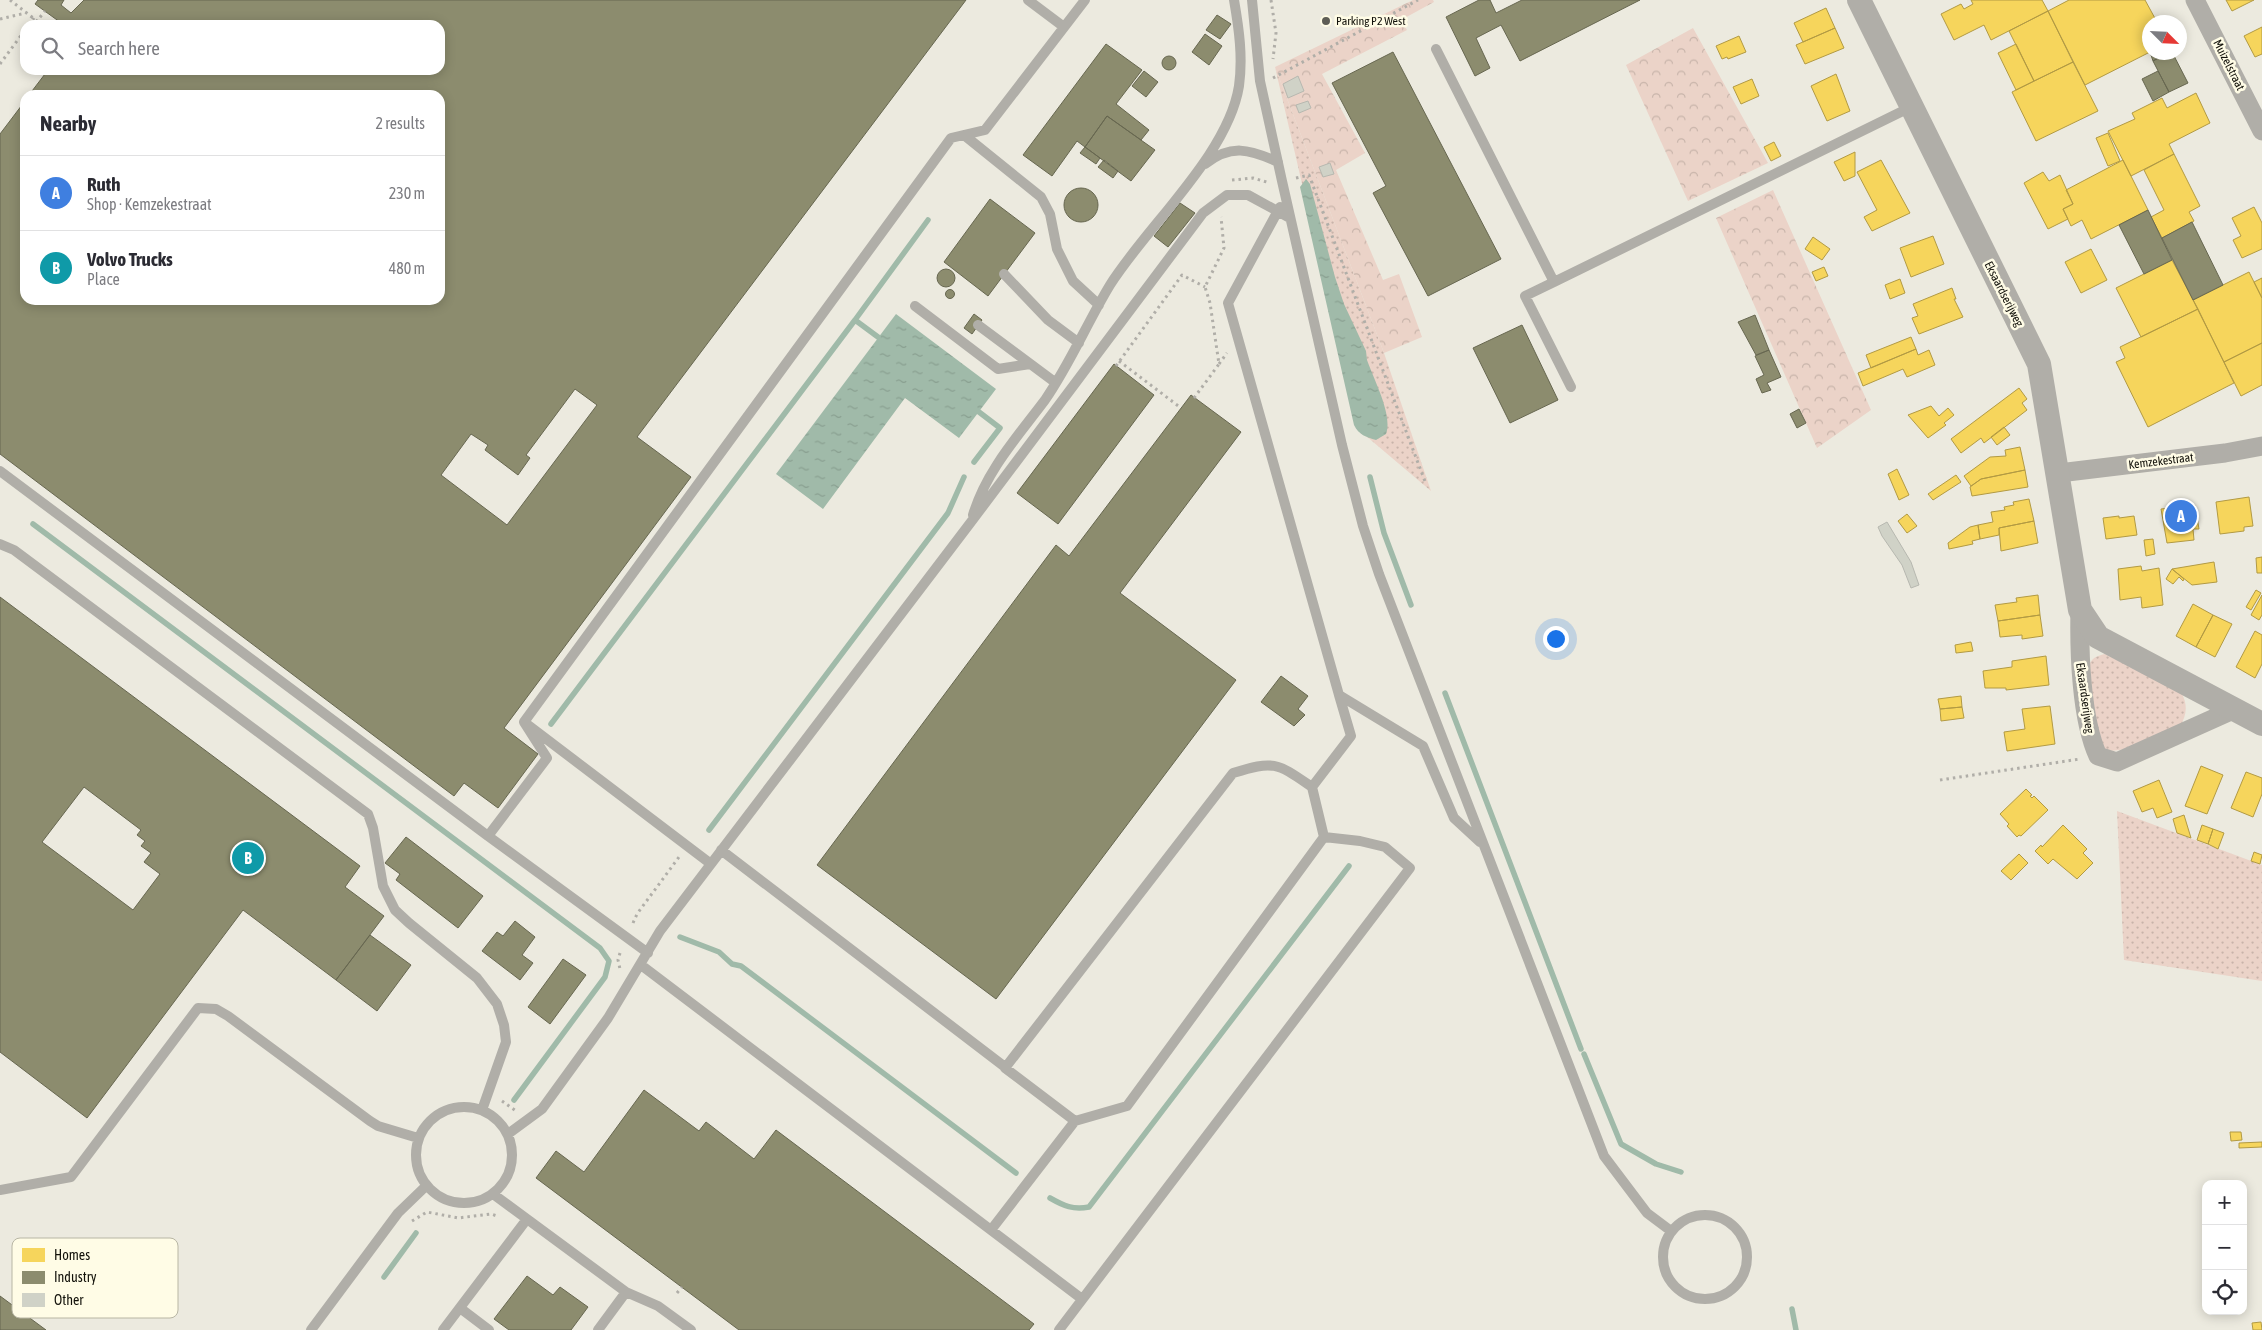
<!DOCTYPE html>
<meta charset="utf-8">
<style>
body{margin:0;font-family:"Asap Condensed",sans-serif;background:#f7f7f7;color:#2b2b33}
.controls{position:absolute;right:15px;bottom:15px;display:grid;overflow:hidden;border-radius:10px;box-shadow:0 2px 12px #0003}
.controls button{width:45px;height:45px;display:grid;place-items:center;padding:0;border:0;border-bottom:1px solid #e1e1e2;background:#fff;color:#2b2b33;font:25px sans-serif}
.compass{position:absolute;left:2142px;top:15px;width:45px;height:45px;border-radius:50%;background:#fff;box-shadow:0 2px 12px #0003;rotate:114deg}
.you{position:absolute;left:1555px;top:638px;width:18px;height:18px;margin:-12px;border:4px solid #fff;border-radius:50%;background:#1a73e8;box-shadow:0 0 0 8px #1a73e833}
.badge{display:grid;place-items:center;width:32px;height:32px;border-radius:50%;background:#5e5d55;color:#fff;font-size:16px;font-weight:700}
.pin{position:absolute;translate:-50% -50%;border:2px solid #fff;box-shadow:0 1px 5px #0006}
.list{margin:0;padding:0;list-style:none}
h2{display:flex;justify-content:space-between;align-items:center;height:65px;margin:0;padding:0 20px;font-size:21px}
h2 small{font-size:16px;font-weight:400;color:#7c7c81}
.list li{display:grid;grid-template-columns:32px 1fr auto;gap:15px;align-items:center;box-sizing:border-box;height:75px;padding:0 20px;border-top:1px solid #e1e1e2}
.list b{display:block;font-size:19px;white-space:nowrap}
.list p{margin:0;font-size:16px;white-space:nowrap;color:#7c7c81}
.list em{font-size:16px;font-style:normal;color:#7c7c81}
.icon{flex:none;width:28px;height:28px;fill:none;stroke:currentColor;stroke-width:2;stroke-linecap:round;stroke-linejoin:round}
.map{position:relative;flex:none;width:2262px;height:1330px;overflow:hidden}
.search{position:absolute;background:#fff;box-shadow:0 2px 12px #0003;left:20px;top:20px;width:425px;height:55px;display:flex;align-items:center;gap:12px;box-sizing:border-box;padding:0 18px;border-radius:15px;color:#7c7c81;font-size:19px}
.panel{position:absolute;background:#fff;box-shadow:0 2px 12px #0003;left:20px;top:90px;width:425px;height:215px;border-radius:15px}
.map>svg:first-child{display:block}
</style>
<div class="map">
<svg width="2262" height="1330" viewBox="0 0 2262 1330">
<defs>
<pattern id="grass-dots" width="8" height="8" patternUnits="userSpaceOnUse" patternTransform="scale(1.25)"><rect width="8" height="8" fill="#ebd3c8"/><path d="M2 2h.1M6 6h.1" fill="none" stroke="#c8b4aa" stroke-width="1.8" stroke-linecap="round"/></pattern>
<pattern id="forest-crowns" width="20" height="18" patternUnits="userSpaceOnUse" patternTransform="scale(1.25)"><rect width="20" height="18" fill="#ebd3c8"/><path d="M2 6a3 3 0 1 1 6 0M12 15a3 3 0 1 1 6 0" fill="none" stroke="#c8b4aa"/></pattern>
<pattern id="water-ripples" width="26" height="14" patternUnits="userSpaceOnUse" patternTransform="scale(1.25)"><rect width="26" height="14" fill="#a0baa9"/><path d="M2 4q2-2 4 0t4 0M15 11q2-2 4 0t4 0" fill="none" stroke="#899f90"/></pattern>
</defs>
<rect width="100%" height="100%" fill="#eceadf"/>
<path fill="url(#grass-dots)" d="M1275 67 1384 353 1431 491 1359 430Z
M2105 654 2181 692C2188 704 2187 715 2180 726 2158 736 2132 752 2106 751L2099 744 2088 668C2091 658 2096 656 2105 654Z
M2117 811 2262 865V981L2124 960Z"/>
<path fill="url(#forest-crowns)" d="M1413 0H1433L1434 2 1401 20 1407 30 1322 74 1365 153 1336 170 1383 280 1399 274 1422 337 1384 353 1275 67Z
M1693 28 1768 163 1688 201 1626 65Z
M1773 190 1871 410 1817 448 1716 218Z"/>
<path fill="url(#water-ripples)" d="M1306 179 1310 184 1335 277 1344 304 1366 351 1367 360C1374 380 1393 415 1386 434L1376 440C1366 437 1359 435 1354 425L1300 187Z
M896 314 996 389 959 438 905 398 823 509 776 474Z"/>
<path fill="#f6d55c" stroke="#b29a43" d="M1971 0H2042L2048 11 1991 40 1984 25 1954 40 1941 14 1961 4 1964 9 1973 4Z
M2069 0H2145L2157 22H2150V52L2085 85 2048 11Z
M2226 0H2254L2232 11Z
M1826 8 1835 28 1803 42 1794 23Z
M2048 11 2073 62 2034 81 2009 31Z
M2262 27V54L2255 57 2244 36Z
M1835 28 1844 48 1805 64 1796 45Z
M1739 36 1746 52 1728 59 1727 57 1722 59 1716 46Z
M2016 44 2034 81 2016 90 1998 53Z
M2073 62 2098 111 2036 141 2012 92Z
M1836 74 1850 111 1827 121 1811 86Z
M1752 79 1759 96 1741 104 1733 87Z
M2196 93 2210 123 2169 144 2174 154 2131 176 2108 131 2135 119 2132 113 2162 98 2167 108Z
M2108 133 2120 161 2108 166 2096 138Z
M1774 142 1781 156 1771 161 1764 147Z
M1855 152V176L1844 181 1834 162Z
M2174 154 2200 206 2189 212 2194 221 2162 238 2151 217 2164 210 2144 170Z
M1881 160 1910 213 1872 231 1864 217 1877 210 1857 172Z
M2123 160 2148 210 2091 239 2082 220 2071 226 2063 209 2073 204 2066 190Z
M2043 172 2049 181 2060 175 2073 204 2063 209 2068 219 2048 229 2024 183Z
M2254 207 2262 223V249L2242 258 2233 240 2241 236 2232 218Z
M1933 236 1944 264 1911 277 1900 248Z
M1813 237 1830 249 1822 260 1805 249Z
M2091 249 2107 280 2081 293 2065 262Z
M2172 260 2198 309 2141 337 2116 288Z
M1824 267 1828 276 1816 281 1812 272Z
M2249 272 2262 298V343L2224 362 2193 300Z
M2262 278V298L2254 282Z
M1900 279 1905 293 1890 299 1885 285Z
M1952 288 1956 299H1954L1963 317 1919 334 1912 318 1918 316 1913 304Z
M2198 309 2234 383 2148 427 2116 362 2125 358 2120 347Z
M1911 337 1916 349 1871 368 1866 355Z
M2262 343V385L2241 396 2224 362Z
M1916 349 1918 355 1929 350 1935 365 1907 377 1903 369 1863 386 1858 373Z
M2019 388 2027 399 2022 403 2027 410 1984 443 1981 438 1961 453 1951 439Z
M1931 406 1939 416 1948 408 1954 415 1944 423 1946 425 1928 438 1908 415Z
M2004 427 2010 435 1997 445 1991 437Z
M2020 447 2025 470 1981 479 1971 486 1964 476 1990 457 2006 456 2005 450Z
M1897 469 1909 495 1899 500 1888 474Z
M2025 470 2028 487 1972 496 1970 487 1981 479Z
M1956 475 1961 482 1933 500 1928 494Z
M2249 497 2253 526 2244 527V531L2220 534 2216 502Z
M2029 499 2034 521 1999 528V535L1980 539 1978 525 1993 522 1991 512 2005 510 2004 507 2014 505 2013 502Z
M2195 505 2199 529H2193L2194 540 2167 543 2161 509Z
M1907 514 1917 526 1907 533 1898 521Z
M2119 516V518L2134 516 2137 535 2106 539 2103 518Z
M2034 521 2038 543 2001 551 1999 528Z
M1978 525 1980 539 1972 541 1973 544 1949 549 1948 543 1970 527Z
M2153 539 2155 554 2146 556 2144 540Z
M2262 557V573H2257L2256 558Z
M2214 562 2217 582 2192 585 2172 569Z
M2141 566 2142 571 2159 568 2163 605 2142 608 2141 597 2120 600 2118 569Z
M2172 569 2184 579 2183 581 2179 577 2173 584 2166 579Z
M2256 590 2261 593 2251 610 2246 607Z
M2038 595 2040 615 1998 621 1995 605 2017 602 2016 598Z
M2262 595V615L2259 620 2251 615Z
M2193 604 2213 615 2196 647 2176 636Z
M2040 615 2043 636 2022 639V635L2000 637 1998 621Z
M2213 615 2232 624 2215 657 2196 647Z
M2255 631 2262 635V664L2255 678 2236 667Z
M1971 642 1973 651 1956 653 1955 645Z
M2046 656 2049 685 2006 690V688H1985L1983 671 2012 667V661Z
M1961 696 1962 707 1940 709 1938 699Z
M2050 706 2055 744 2007 751 2004 732 2025 729 2022 709Z
M1962 707 1964 718 1941 721 1940 709Z
M2201 766 2223 775 2207 814 2185 806Z
M2246 772 2262 778V794L2253 817 2231 808Z
M2159 780 2172 812 2157 818 2153 808 2142 812 2133 791Z
M2026 789 2032 795 2030 796 2032 798 2034 796 2048 810 2021 836 2019 835 2017 837 2007 826 2009 824 2000 814Z
M2184 815 2191 838 2177 833 2173 819Z
M2063 825 2087 849 2083 853 2093 863 2077 879 2053 859 2048 864 2035 851 2041 845 2042 847Z
M2202 825 2213 829 2208 844 2197 840Z
M2213 829 2224 833 2218 849 2208 844Z
M2254 852 2262 855 2260 864 2251 861Z
M2019 854 2028 863 2011 880 2001 871Z
M2230 1132H2241L2242 1140 2231 1141Z
M2262 1142V1147L2239 1148V1143Z
M2261 1322 2262 1330H2253L2252 1323Z"/>
<path fill="#8c8c6e" stroke="#676750" fill-rule="evenodd" d="M38 0H64L61 5 71 13 84 0H966L637 437 691 477 504 728 538 754 498 808 464 783 454 796 0 454V134L25 101V300H440V95H29L48 70H440V25H64L35 4Z
M1479 0H1490L1496 13 1522 0H1640L1520 61 1501 25 1476 38 1490 68 1475 76 1446 17Z
M1217 15 1231 24 1220 39 1206 30Z
M1205 34 1222 46 1209 65 1192 52Z
M1106 44 1142 70 1116 104 1149 130 1141 140 1107 116 1085 147 1077 141 1052 176 1023 155Z
M1393 52 1501 259 1428 296 1373 193 1386 186 1332 83Z
M2150 52H2169L2153 61Z
M2169 52H2172L2188 83 2169 92 2153 61Z
M1162 63a7 7 0 1 1 14 0a7 7 0 1 1-14 0Z
M1144 71 1158 82 1146 97 1132 86Z
M2158 71 2169 92 2153 101 2142 79Z
M1107 116 1155 150 1131 181 1085 147Z
M1085 147 1100 158 1096 164 1080 153Z
M1104 160 1118 171 1113 178 1098 167Z
M1064 205a17 17 0 1 1 34 0a17 17 0 1 1-34 0Z
M990 199 1035 233 988 296 944 262Z
M1180 203 1195 213 1168 247 1154 236Z
M2148 210 2172 260 2144 274 2119 225Z
M2192 222 2223 285 2193 300 2162 238Z
M937 278a9 9 0 1 1 18 0a9 9 0 1 1-18 0Z
M945.5 294a4.5 4.5 0 1 1 9 0a4.5 4.5 0 1 1-9 0Z
M974 314 982 320 972 334 964 328Z
M1755 315 1769 350 1756 355 1738 322Z
M1522 325 1558 400 1510 423 1473 348Z
M1769 350 1781 377 1767 383 1771 390 1762 393 1756 379 1764 375 1755 356Z
M1114 364 1154 395 1058 524 1017 493Z
M575 389 597 405 507 525 441 475 471 434 488 445 485 450 518 475 530 458 526 455Z
M1191 395 1241 432 1120 593 1236 680 996 999 817 865 1056 545 1069 556Z
M1799 409 1806 423 1797 428 1790 414Z
M0 597 360 866 345 887 384 916 336 980 243 910 87 1118 0 1052ZM84 787 141 830 137 835 145 841 141 846 151 853 144 862 160 874 133 910 42 842Z
M1281 676 1308 696 1298 709 1305 715 1294 726 1261 702Z
M406 837 483 896 458 928 396 880 400 874 385 863Z
M515 921 535 937 522 955 533 963 520 980 482 951 497 932 503 936Z
M370 935 411 965 377 1011 336 980Z
M563 959 586 975 550 1024 528 1007Z
M644 1090 699 1131 706 1122 754 1159 776 1130 1034 1324 1029 1330H739L536 1178 556 1151 584 1172Z
M527 1276 553 1295 560 1287 588 1307 571 1330H509L494 1319Z
M0 1296 46 1330H0Z"/>
<g fill="none" stroke-linecap="round" stroke-linejoin="round">
<path stroke="#a0baa9" stroke-width="5.5" d="M855 320 928 220
M974 462 1000 428 979 412
M1370 477 1384 533 1411 605
M33 524 600 948 609 961 605 977 514 1100
M1445 693 1581 1049
M551 724 855 320 878 337
M709 830 948 513 964 477
M680 937 719 952 732 964 741 966 1016 1173
M1584 1054 1621 1144 1656 1164 1681 1172
M1050 1198C1064 1206 1073 1210 1089 1207L1349 866
M384 1277 416 1233
M1792 1309 1796 1330"/>
</g>
<path fill="#d0d2c7" stroke="#b7b8b0" d="M1298 76 1304 91 1288 98 1283 84Z
M1308 101 1311 108 1299 113 1296 105Z
M1330 163 1334 174 1323 177 1319 167Z
M1887 522 1911 562 1919 585 1911 588 1902 565 1882 536 1878 527Z"/>
<g fill="none" stroke-linecap="round" stroke-linejoin="round">
<path stroke="#b0aea8" stroke-width="3" stroke-dasharray="2.5 4" stroke-linecap="butt" d="M10 0 37 21 45 11
M1271 0 1276 33 1273 59
M0 19 26 13
M29 25 34 18
M0 64 25 30
M1273 78 1418 0
M1296 178 1309 175 1426 484
M1232 180 1253 178 1270 183
M1119 361 1181 408
M1219 364 1227 353
M1116 366 1182 275 1205 287
M1194 398 1219 364 1210 303 1205 287 1224 248 1221 217
M1940 780 2080 759
M633 923 637 914 679 857
M620 953 618 960 620 969
M502 1101 516 1111
M412 1221 427 1212 458 1218 491 1214 497 1216
M677 1293 682 1287"/>
<path stroke="#b0aea8" stroke-width="10" d="M1028 0 1064 27
M1252 0 1260 81 1282 181 1342 445 1363 526 1379 574 1604 1156 1647 1213 1671 1231
M1436 49 1554 282 1911 107
M964 135 1041 197 1050 214 1057 249 1073 281 1099 305
M1205 164C1231 144 1249 149 1278 162
M1280 207 1228 303 1339 695 1423 746 1454 818 1480 842
M1004 274 1048 320 1079 343
M1554 282 1525 296 1571 387
M915 306 998 369 1030 364
M978 325 1056 383
M0 471 488 836 547 758 524 722 711 864
M973 515C986 471 1018 436 1045 400 1070 364 1087 323 1110 285 1147 226 1228 155 1239 86 1243 57 1239 29 1234 0
M0 544 14 550 368 814 373 828 383 886 395 910 409 923 477 978 497 1004 504 1025 506 1042 482 1110
M524 722 951 138 985 130 1085 0
M1312 787 1324 837 1127 1106 1075 1121 1005 1068 1233 773C1275 760 1277 763 1312 787L1351 736 1339 695
M488 836 648 953
M721 850 1005 1067
M641 965 1082 1299
M416 1155a48 48 0 1 1 96 0a48 48 0 1 1-96 0Z
M508 1134 542 1109 608 1018 660 931 971 522 1203 213 1227 195H1248L1290 218
M0 1190 71 1177 198 1008 216 1009 228 1016 370 1121 378 1126 418 1138
M1663 1257a42 42 0 1 1 84 0a42 42 0 1 1-84 0Z
M527 1219 626 1292 598 1330
M991 1230 1075 1121
M626 1292 658 1306 691 1330
M460 1308 489 1330
M311 1330 398 1213 426 1186
M443 1330 527 1219 493 1194
M1059 1330 1410 868 1385 847 1360 841 1324 837"/>
<path stroke="#b0aea8" stroke-width="19" d="M2195 0 2262 131
M2059 473 2225 453 2262 446
M2080 610C2079 651 2081 719 2098 756L2117 762 2235 709"/>
<path stroke="#b0aea8" stroke-width="24" d="M1859 0 2039 364 2080 610 2098 637 2262 724"/>
</g>
<circle fill="#5e5d55" stroke="#fffce6" stroke-width="2" cx="1326" cy="21" r="5"/>
<g text-anchor="middle" stroke-width="5" stroke-linejoin="round" paint-order="stroke">
<g font-size="12" fill="#12110a" stroke="#fffce6" text-anchor="start">
<text x="1336" y="25">Parking P2 West</text>
</g>
<g font-size="12" fill="#12110a" stroke="#fffce6">
<text transform="translate(2229 65) rotate(63)" y="4">Muizelstraat</text>
<text transform="translate(2004 294) rotate(63)" y="4">Eksaardserijweg</text>
<text transform="translate(2161 461) rotate(-7)" y="4">Kemzekestraat</text>
<text transform="translate(2085 698) rotate(82)" y="4">Eksaardserijweg</text>
</g>
</g>
<rect x="12" y="1238" width="166" height="80" rx="8" fill="#fffce6" stroke="#b8b6a4" stroke-width="1"/>
<rect x="22" y="1248" width="23" height="14" fill="#f6d55c"/>
<rect x="22" y="1271" width="23" height="13" fill="#8c8c6e"/>
<rect x="22" y="1293" width="23" height="14" fill="#d0d2c7"/>
<g font-size="14" fill="#12110a">
<text x="54" y="1260">Homes</text>
<text x="54" y="1282">Industry</text>
<text x="54" y="1305">Other</text>
</g>
</svg>
<div class="controls">
<button>+</button>
<button>−</button>
<button><svg class="icon" aria-label="locate" viewBox="0 0 24 24"><circle cx="12" cy="12" r="6"/><path d="M12 2v4M12 18v4M2 12h4M18 12h4"/></svg></button>
</div>
<svg class="compass" viewBox="-18 -18 36 36"><path d="M0-13l5 13h-10z" fill="#e53935"/><path d="M0 13l5-13h-10z" fill="#7c7c81"/></svg>
<div class="you"></div>
<div class="pin badge" style="left:2181px;top:516px;background:#3f7fe0">A</div>
<div class="pin badge" style="left:248px;top:858px;background:#0f9aa8">B</div>
<div class="search"><svg class="icon" aria-label="search" viewBox="0 0 24 24"><circle cx="10" cy="10" r="6"/><path d="M15 15l6 6"/></svg>Search here</div>
<section class="panel">
<h2>Nearby<small>2 results</small></h2>
<ul class="list">
<li><span class="badge" style="background:#3f7fe0">A</span><div><b>Ruth</b><p>Shop · Kemzekestraat</p></div><em>230 m</em></li>
<li><span class="badge" style="background:#0f9aa8">B</span><div><b>Volvo Trucks</b><p>Place</p></div><em>480 m</em></li>
</ul>
</section>
</div>
